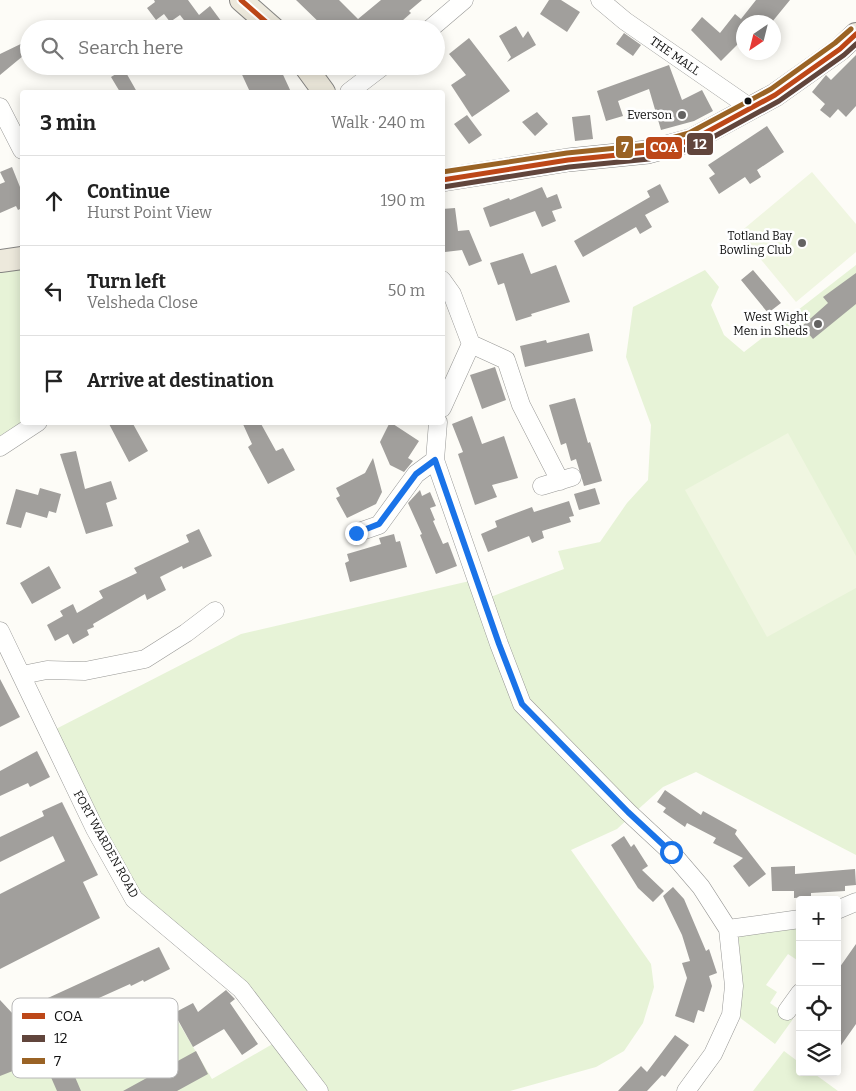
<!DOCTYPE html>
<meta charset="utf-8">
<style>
body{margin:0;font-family:Bitter,serif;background:#f6f6f6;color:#222}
.controls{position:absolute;right:15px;bottom:15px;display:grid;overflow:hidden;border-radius:5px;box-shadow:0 2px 12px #0003}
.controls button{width:45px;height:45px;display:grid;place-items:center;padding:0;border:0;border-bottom:1px solid #e0e0e0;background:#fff;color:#222;font:25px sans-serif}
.compass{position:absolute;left:736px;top:15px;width:45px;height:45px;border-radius:50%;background:#fff;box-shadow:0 2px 12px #0003;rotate:215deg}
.stop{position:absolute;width:15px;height:15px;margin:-11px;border:4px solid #1a73e8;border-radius:50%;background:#fff}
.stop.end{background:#1a73e8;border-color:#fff;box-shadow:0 1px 5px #0008}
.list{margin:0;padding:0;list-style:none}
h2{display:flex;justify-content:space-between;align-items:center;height:65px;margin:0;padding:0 20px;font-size:21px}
h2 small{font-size:16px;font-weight:400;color:#767676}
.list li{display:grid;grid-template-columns:32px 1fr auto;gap:15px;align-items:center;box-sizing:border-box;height:90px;padding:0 20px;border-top:1px solid #e0e0e0}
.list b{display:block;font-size:19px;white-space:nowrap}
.list p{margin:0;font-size:16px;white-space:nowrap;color:#767676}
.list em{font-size:16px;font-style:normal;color:#767676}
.icon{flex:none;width:28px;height:28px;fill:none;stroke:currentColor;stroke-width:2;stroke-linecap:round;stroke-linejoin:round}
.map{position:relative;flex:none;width:856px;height:1091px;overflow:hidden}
.search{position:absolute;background:#fff;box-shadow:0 2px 12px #0003;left:20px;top:20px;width:425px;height:55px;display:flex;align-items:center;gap:12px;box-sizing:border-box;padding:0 18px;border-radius:28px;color:#767676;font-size:19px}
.panel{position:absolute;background:#fff;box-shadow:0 2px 12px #0003;left:20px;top:90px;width:425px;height:335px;border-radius:5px}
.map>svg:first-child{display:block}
</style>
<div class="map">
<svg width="856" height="1091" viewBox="0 0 856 1091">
<rect width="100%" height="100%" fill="#fdfcf7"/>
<path fill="#e7f3d7" d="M856 265V855L696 772 663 787 634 813 526 701 488 598 564 569 558 551 600 542 627 503 648 480 651 425 626 357 633 307 705 270 719 287 711 305 724 335 744 352Z
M22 267V422L0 436V270Z
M474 580 518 706 629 818 617 829 571 850 651 964 654 987 643 1023 624 1051 596 1067 510 1091H0V1049L76 1019 98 1051 173 1013 212 1079 276 1042 294 1051 137 896 52 731 241 634Z
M800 928V956L797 960 788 954 766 985 777 992 770 1003 793 1019 775 1044 739 1017 742 985 738 936Z
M784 1051 800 1063V1072H812L838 1091H753Z"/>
<path fill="#f0f6e1" d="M812 172 856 224V252L796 302 739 233Z
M788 433 856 556V588L767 637 685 490Z"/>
<path fill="#a19f9c" d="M154 0H188L199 15 210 6 227 29H181L187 24 180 15 170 22 164 14 156 20 147 8 155 2Z
M296 0H339L358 19 381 0H422L409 11 411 13 393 29H326Z
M549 0H561L580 12 567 32 540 14Z
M756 0H790L772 22H744V38L721 61 691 30 702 17 720 33 735 14 741 19Z
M516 26 523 38 528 31 536 45 507 62 511 57 499 36Z
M624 33 641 45 633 56 616 44Z
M469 38 510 91 472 117 451 85 466 75 449 54Z
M29 40V51L0 75V54Z
M856 55V106L846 117 838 109 830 118 820 110 825 104 812 92 826 75 831 80Z
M669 65 682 100 702 90 713 111 694 121 661 130 649 89 618 101 623 116 606 121 597 91Z
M238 66H279L291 92H250Z
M124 69 137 92H120L111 77Z
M537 112 548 124 535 136 522 122Z
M467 115 482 135 469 144 454 124Z
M590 115 593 139 575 141 572 117Z
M767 126 784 152 757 170 761 177 750 184 745 177 719 194 709 178 715 174 708 165Z
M12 167 22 192V208L18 210 16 206 0 213V184L5 182 0 172Z
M660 184 669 202 645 215 652 227 640 234 636 227 583 257 574 241 650 197 647 191Z
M542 187 547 198 557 194 562 208 552 211 556 221 542 227 535 211 490 227 483 208 509 198 510 200Z
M455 208 458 231 469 230 482 261 469 266 462 250 445 252 442 209Z
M523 253 531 274 556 265 570 302 531 314 532 316 516 321 504 283 498 285 490 263Z
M753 270 781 303 768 313 741 280Z
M856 273V304L813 339 802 326 828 303 823 297Z
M589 333 593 351 525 367 520 346 546 340 547 343Z
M495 367 506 400 482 409 470 375Z
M575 398 588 443 590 442 602 481 584 486 576 459 571 461 566 443 561 445 549 405Z
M472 416 482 444 504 436 518 478 492 485 497 497 475 505 458 454 463 452 452 424Z
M108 422H132L148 451 129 462Z
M242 422H260L276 451 283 448 295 470 268 484 248 447 252 444Z
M390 422 419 441 408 458 413 461 404 472 390 465 380 442Z
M76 451 85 489 111 481 117 499 106 503 113 526 86 534 60 454Z
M373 458 382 492 376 504 347 518 336 498 340 496 336 488 365 473Z
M40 488 61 494 56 513 49 511 47 518 26 512 21 528 6 524 16 489 38 495Z
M595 488 600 504 579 510 574 494Z
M420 490 422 496 430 492 436 506 430 508 435 520 433 521 443 544 448 542 457 566 436 574 420 535 422 534 408 503Z
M569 501 574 516 569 517 571 522 542 531 544 538 532 543 529 536 488 552 481 534 497 527 495 521 532 507 534 512Z
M199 529 212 556 183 569 182 566 160 577 166 590 147 600 145 594 93 624 94 627 87 630 89 635 73 644 68 634 55 641 47 625 63 616 60 611 73 604 77 613 103 598 99 591 137 573 134 568 189 542 186 535Z
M394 534 396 542 400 541 407 567 350 582 345 563 349 561 347 554 381 544 379 538Z
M49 566 61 588 32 604 20 583Z
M0 679 20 717 0 727Z
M37 751 50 777 30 787 28 783 0 796V771Z
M665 790 701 815 703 811 737 830 735 834 766 874 749 887 733 866 743 858 713 843 716 838 687 823 685 827 663 812 666 808 657 802Z
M62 802 98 875 83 882 100 918 0 969V894L65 861 53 836 0 862V837L44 816 42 811Z
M624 836 631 847 634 844 648 866 642 870 664 891 653 902 638 888 611 845Z
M795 866V874L855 869 856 885 845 886V891L811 893V897L794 898V891H772L771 867Z
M673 887 684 899 706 951 709 949 717 973 709 976 712 986 704 1012 698 1010 694 1023 675 1016 687 978 682 963 690 961 682 935 663 896Z
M856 944V1024L837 1051V971Z
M159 947 170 969 144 982 143 980 131 986 130 984 70 1011 81 1034 61 1044 81 1091H57L43 1059 0 1076V1000L13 1014Z
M226 990 235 999 230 1003 258 1044 242 1055 224 1029 193 1047 174 1013 193 1003 198 1012Z
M675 1035 689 1045 665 1077 662 1075 647 1091H618L641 1066 647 1072Z
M196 1051 208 1074 177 1091H123Z"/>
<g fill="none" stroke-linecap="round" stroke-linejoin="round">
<defs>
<path id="minor" d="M600 0 625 21 752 109
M430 29 464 0
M349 92 383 66
M0 107 22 150
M442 280 452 294 471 344 442 408
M471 344 506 360 521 405 560 481
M438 422 435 460 499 644 522 704 628 812 671 852 701 887 728 929 734 986 731 1015 713 1054 686 1091
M0 447 38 422
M542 486 572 477
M356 533 379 525 416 474 435 460
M0 631 95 829 134 899 241 989 319 1091
M22 675 47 670 85 671 145 659 186 633 215 611
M837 910 856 902
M728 929 800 919
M787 1011 800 993"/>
<path id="major" d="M241 0 274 29
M305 66 324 92
M442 180 568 160 648 152 692 140 775 95 840 49 856 34
M0 261 22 258"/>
</defs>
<use href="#minor" stroke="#979795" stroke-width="19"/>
<use href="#major" stroke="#858482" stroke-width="24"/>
<use href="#minor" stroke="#fffffe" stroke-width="18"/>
<use href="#major" stroke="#ede9dc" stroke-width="22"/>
<defs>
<path id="bus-1" d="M241 0 274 29
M442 180 568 160 648 152 692 140 775 95 840 49 856 34"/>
<path id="bus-2" d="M443 187 569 167 649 159 695 147 779 101 844 55 856 44"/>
<path id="bus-3" d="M442 172 567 153 647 145 689 133 771 89 835 43 851 29"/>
</defs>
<use href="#bus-1" stroke="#fff" stroke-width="9"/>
<use href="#bus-2" stroke="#fff" stroke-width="9"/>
<use href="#bus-3" stroke="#fff" stroke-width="9"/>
<use href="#bus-1" stroke="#bd4718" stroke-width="5"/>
<use href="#bus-2" stroke="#61453c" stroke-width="5"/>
<use href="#bus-3" stroke="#9a6325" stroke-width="5"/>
</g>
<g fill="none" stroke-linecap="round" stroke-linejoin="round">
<path stroke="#1a73e8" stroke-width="6" d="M356 533 379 524 416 474 435 460 499 644 522 704 628 812 671 852"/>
</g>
<circle fill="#111" stroke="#fff" stroke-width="2" cx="748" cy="101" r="4.5"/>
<g fill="#646362" stroke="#fff" stroke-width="2">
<circle cx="682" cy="115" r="5"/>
<circle cx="802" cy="243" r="5"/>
<circle cx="818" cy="324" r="5"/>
</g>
<g text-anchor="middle" stroke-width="5" stroke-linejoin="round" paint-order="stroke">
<g font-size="12" fill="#111" stroke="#fff">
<text transform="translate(675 56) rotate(35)" y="4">THE MALL</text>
<text transform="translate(106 844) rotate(61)" y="4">FORT WARDEN ROAD</text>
</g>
<g font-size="12" fill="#111" stroke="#fff" text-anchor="end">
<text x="672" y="119">Everson</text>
<text x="792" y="240">Totland Bay<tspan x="792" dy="14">Bowling Club</tspan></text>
<text x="808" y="321">West Wight<tspan x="808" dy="14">Men in Sheds</tspan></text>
</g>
</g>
<rect x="12" y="998" width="166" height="80" rx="8" fill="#fff" stroke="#b8b8b8" stroke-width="1"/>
<rect x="22" y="1013" width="23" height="6" fill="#bd4718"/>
<rect x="22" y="1035" width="23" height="7" fill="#61453c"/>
<rect x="22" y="1058" width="23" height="6" fill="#9a6325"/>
<g font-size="14" fill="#111">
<text x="54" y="1021">COA</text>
<text x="54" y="1043">12</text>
<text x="54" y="1066">7</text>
</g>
<g stroke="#fff" stroke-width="2">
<rect x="686" y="132" width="28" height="24" rx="5" fill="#61453c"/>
<rect x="615" y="135" width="19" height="24" rx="5" fill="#9a6325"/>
<rect x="645" y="136" width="38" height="24" rx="5" fill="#bd4718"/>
</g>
<g font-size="14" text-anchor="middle" font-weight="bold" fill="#fff">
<text x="700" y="149">12</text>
<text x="625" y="152">7</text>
<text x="664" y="152">COA</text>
</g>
</svg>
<div class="controls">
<button>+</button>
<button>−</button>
<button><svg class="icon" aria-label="locate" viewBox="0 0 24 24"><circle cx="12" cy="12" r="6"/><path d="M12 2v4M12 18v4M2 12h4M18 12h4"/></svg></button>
<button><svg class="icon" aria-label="layers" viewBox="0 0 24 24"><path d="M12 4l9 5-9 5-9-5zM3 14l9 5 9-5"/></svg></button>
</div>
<svg class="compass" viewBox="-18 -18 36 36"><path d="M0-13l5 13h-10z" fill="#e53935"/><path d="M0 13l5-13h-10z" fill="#767676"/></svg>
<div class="stop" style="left:671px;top:852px"></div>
<div class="stop end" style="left:356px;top:533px"></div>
<div class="search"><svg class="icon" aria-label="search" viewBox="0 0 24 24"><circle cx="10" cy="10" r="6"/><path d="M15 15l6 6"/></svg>Search here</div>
<section class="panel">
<h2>3 min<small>Walk · 240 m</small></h2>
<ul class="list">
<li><svg class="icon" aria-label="ahead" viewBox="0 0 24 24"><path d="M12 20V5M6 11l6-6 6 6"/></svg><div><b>Continue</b><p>Hurst Point View</p></div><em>190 m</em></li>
<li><svg class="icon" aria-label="left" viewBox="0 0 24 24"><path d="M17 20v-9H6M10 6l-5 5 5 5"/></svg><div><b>Turn left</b><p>Velsheda Close</p></div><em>50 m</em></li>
<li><svg class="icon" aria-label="arrive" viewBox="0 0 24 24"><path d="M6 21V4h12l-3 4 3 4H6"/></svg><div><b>Arrive at destination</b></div></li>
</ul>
</section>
</div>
